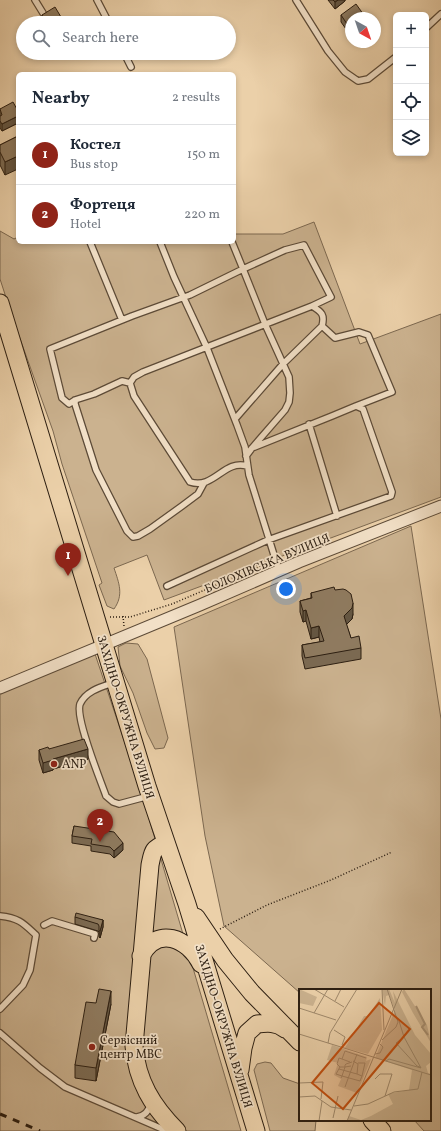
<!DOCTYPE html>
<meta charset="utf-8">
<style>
body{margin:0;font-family:Vollkorn,serif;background:#f2f2f3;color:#1f2937}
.controls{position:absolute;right:12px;top:12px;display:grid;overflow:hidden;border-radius:6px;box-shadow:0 2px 6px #0003}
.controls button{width:36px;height:36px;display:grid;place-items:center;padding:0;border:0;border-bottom:1px solid #e0e1e3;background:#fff;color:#1f2937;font:20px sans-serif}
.compass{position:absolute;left:345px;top:12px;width:36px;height:36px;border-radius:50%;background:#fff;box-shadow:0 2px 6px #0003;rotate:140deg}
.you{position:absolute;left:286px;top:589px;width:14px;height:14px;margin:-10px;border:3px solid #fff;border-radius:50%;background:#1a73e8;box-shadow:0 0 0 6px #1a73e833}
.badge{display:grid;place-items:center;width:26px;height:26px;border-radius:50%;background:#8f2418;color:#fff;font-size:13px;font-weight:700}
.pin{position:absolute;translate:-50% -33px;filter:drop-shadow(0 1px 2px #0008)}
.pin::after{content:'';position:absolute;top:21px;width:14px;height:12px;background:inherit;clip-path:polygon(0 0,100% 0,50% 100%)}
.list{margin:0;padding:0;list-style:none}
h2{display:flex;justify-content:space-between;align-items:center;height:52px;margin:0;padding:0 16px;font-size:17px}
h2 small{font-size:13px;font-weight:400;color:#747a83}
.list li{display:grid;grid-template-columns:26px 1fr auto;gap:12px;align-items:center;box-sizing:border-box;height:60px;padding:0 16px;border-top:1px solid #e0e1e3}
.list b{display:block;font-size:15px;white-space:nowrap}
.list p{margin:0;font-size:13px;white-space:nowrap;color:#747a83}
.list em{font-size:13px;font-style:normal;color:#747a83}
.icon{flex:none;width:22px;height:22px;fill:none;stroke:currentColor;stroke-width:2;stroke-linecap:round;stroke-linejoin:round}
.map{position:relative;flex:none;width:441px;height:1131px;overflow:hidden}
.search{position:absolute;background:#fff;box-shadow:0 2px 6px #0003;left:16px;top:16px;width:220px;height:44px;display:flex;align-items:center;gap:10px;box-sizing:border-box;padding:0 14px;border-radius:22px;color:#747a83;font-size:15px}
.panel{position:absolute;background:#fff;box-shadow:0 2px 6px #0003;left:16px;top:72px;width:220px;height:172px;border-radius:6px}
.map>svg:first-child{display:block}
</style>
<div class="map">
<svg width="441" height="1131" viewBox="0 0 441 1131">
<rect width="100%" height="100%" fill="#ebd0a9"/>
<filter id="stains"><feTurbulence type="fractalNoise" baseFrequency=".005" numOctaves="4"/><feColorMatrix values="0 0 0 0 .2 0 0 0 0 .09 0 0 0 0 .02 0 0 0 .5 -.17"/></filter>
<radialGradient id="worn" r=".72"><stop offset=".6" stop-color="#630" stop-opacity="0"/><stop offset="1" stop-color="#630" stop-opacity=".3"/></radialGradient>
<path fill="#cbb28f" stroke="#7c6850" d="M314 222 360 344 441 314V497L164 600 147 555 114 568C119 583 124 595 114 609L107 606 99 585 102 583 62 464 53 431 13 319 0 279V231L14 239 18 237V242H234V234H283Z
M411 526 441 719V1131H424L414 1120H430V990H300V993L224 926 205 836 174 627Z
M126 643 138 644 147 659 168 738 164 748 155 749 147 733 133 693 120 666 118 647Z
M92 645 140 788 241 1131H0V682Z
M265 1062 271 1063 283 1078 300 1084V1120H316L315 1131H270L254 1070 257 1064Z"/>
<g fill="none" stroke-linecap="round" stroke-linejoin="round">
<defs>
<path id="lane" d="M35 0 43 13
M97 0 109 23
M296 0 328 51 345 72 358 81 368 79 396 57
M426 28 441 14
M124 53 131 67
M90 242 122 320
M160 242 174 277 207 348 237 425 245 447 249 475 279 571
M322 326 335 338 359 332 368 335 392 392 356 406
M130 383 122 381 94 394 75 400 69 404 62 398 50 349 132 316 190 295 243 269 232 242
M75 400V404L96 470 127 531 133 537 138 536 150 529 182 506 198 494 204 483
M235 419 283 364 322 326C325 315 322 312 312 306L331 297 304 245 285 250 243 269 265 324 289 377 290 393 289 402 285 410 252 448
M309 424 337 516
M247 466C224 459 214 490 190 482L134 396 130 383 134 377 143 372 312 306
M167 586 268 540 391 496 392 492 363 409 356 406 332 416 252 448 246 456
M113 683C101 687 86 691 80 704 75 718 100 779 106 796L113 802 119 804 149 796
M0 916C19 918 23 923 36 935L30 970 23 985 0 1009
M44 925 52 921 95 934 94 938
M0 1033 40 1068 65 1087 167 1131
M137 1117C145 1116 149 1111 151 1103"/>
<path id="street" d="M0 688 200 605 299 562 441 506"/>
<path id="primary" d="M0 303 147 786 187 904 256 1131
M166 843C152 849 153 851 150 865L134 1046C137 1081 152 1106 177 1131
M196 917 225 960 252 993 300 1042
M141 956C157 925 188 938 201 964
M240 1070 243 1048 247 1033 257 1024C267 1023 277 1022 285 1029
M372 1120 382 1131"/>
</defs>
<use href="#lane" stroke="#5c4a37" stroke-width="8"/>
<use href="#street" stroke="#5c4a37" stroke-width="13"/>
<use href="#primary" stroke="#2c1e11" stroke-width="19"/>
<path stroke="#2c1e11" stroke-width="1.5" stroke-dasharray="1 2" stroke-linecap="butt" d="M123 616 124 626
M110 617H130L172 604 268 563
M220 929 267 905 331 880 392 852"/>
<use href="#lane" stroke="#f2e0c7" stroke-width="5.5"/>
<use href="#street" stroke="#f2e0c7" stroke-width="11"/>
<use href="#primary" stroke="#ebd0a9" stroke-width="17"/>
<path stroke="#2c1e11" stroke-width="3" stroke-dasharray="7 7" stroke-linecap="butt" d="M0 1114 40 1131"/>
</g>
<path fill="#7b6a53" stroke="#2c1e11" d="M328 0H345V1L335 9Z
M42 15 64 23H43L42 22Z
M341 15 351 18V36L341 22Z
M0 109 18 111V123L2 131 0 128Z
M18 136 5 175 0 165V145Z
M335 590 353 614 352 619 346 624 351 638 361 648V659L305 669 302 656V645L320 642 319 637 311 639 306 621 303 622 300 612V601L311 598V593Z
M49 749 88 759 53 769V770L43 773 39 760V750Z
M74 826 123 850 114 858 110 854 91 851V846L72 843V836Z
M75 917 103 920V927L100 938 99 937V932L98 931 75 924Z
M96 1003 111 1004 96 1081 75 1078V1065Z"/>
<path fill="#645643" stroke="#2c1e11" d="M338 0H345V1L335 9V2Z
M18 116V123L2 131V124Z
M18 156V169L5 175V162Z
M353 603V614L352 619 344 627V616Z
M306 610V621L303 622V611Z
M319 626V637L311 639V628Z
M88 749V759L53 769V770L43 773V763L53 759Z
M123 843V850L114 858V851Z
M103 920V927L100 938V931Z
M111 991V1004L96 1081V1068Z"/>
<path fill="#8f7b60" stroke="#2c1e11" d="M333 0H338L335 2Z
M356 4 366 18H351V30L341 15Z
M55 7 64 22 63 23H47L42 15Z
M13 102 18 111V116L2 124 0 121V116L2 115 0 109Z
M18 136V156L5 162 0 152V145Z
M334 587 335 590 343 589 346 590 351 594 353 603 352 608 344 616 351 638 359 636 361 648 305 658 302 645 324 641 319 626 311 628 306 610 303 611 300 601 312 598 311 593Z
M84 739 88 749 53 759V760L43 763 39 750 48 747 49 749Z
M74 826 114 832 123 843 114 851 110 847 91 844 92 839 72 836Z
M76 913 103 920 100 931H99V926L98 924 75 917Z
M99 989 111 991 96 1068 75 1065 86 1002 96 1003Z"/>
<g fill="#8f2418" stroke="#f2e0c7" stroke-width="1.5">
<circle cx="54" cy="764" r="4"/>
<circle cx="92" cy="1047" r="4"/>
</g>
<g text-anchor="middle" stroke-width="3.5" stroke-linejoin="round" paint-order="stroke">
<g font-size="12" fill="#2c1e11" stroke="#f2e0c7">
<text transform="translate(267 563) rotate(-23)" y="4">БОЛОХІВСЬКА ВУЛИЦЯ</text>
<text transform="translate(126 717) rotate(73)" y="4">ЗАХІДНО-ОКРУЖНА ВУЛИЦЯ</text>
<text transform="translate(224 1026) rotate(73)" y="4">ЗАХІДНО-ОКРУЖНА ВУЛИЦЯ</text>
</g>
<g font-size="12" fill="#2c1e11" stroke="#f2e0c7" text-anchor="start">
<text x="62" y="768">ANP</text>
<text x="100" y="1044">Сервісний<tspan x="100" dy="14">центр МВС</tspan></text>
</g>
</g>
<g transform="translate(299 989)">
<rect width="132" height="132" fill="#ebd0a9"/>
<path d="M0 0 18 8 14 17 0 14ZM83 0H90L96 14 94 2 116 46 132 65V73L127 77 129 84 132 85V132H48L50 127 62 131 72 127 94 115 89 105 110 101 113 81 76 69 96 21 90 6 87 7 86 17ZM105 0 128 36 132 54 114 24 103 3ZM81 9 83 41 69 65 46 59 65 27H69ZM33 56 68 68 67 72 72 70 58 104 39 97 42 90 35 86 39 74 28 71Z" fill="#cbb28f"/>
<path fill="none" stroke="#aa9375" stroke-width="2" d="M117 17 126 35 123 38 129 46"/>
<path fill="none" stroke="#9f896c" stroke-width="1" d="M15 0 45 18M83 0 85 41M36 12 42 0M0 19 37 31M15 24 29 0M100 32 105 48 97 54 118 77 121 78M35 41 46 48 43 56M0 45 132 86M83 51 97 38 99 33 88 0M29 54 31 44 58 0M76 65 81 64 84 58 81 55M87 72 90 70 122 79 105 48M51 73 43 70 46 62 67 69M59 74H66L63 87M52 77 46 78H41L37 85 43 87 46 78V76L47 75 53 73M41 78 38 75 40 69 43 70M40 80 58 85 59 75 54 72M42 89 43 87 61 92 63 87 58 85M76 90 81 85H93L86 107M0 94 24 93 22 110M46 98 58 65M0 108 16 107 32 118 52 121M55 117 69 115 95 103 119 100 123 83M34 129 39 107M20 132 23 112M48 132 103 0"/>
<path fill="#c24d0d" fill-opacity="0.15" stroke="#c24d0d" stroke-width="2" d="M80 14 111 40 44 120 13 94Z"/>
<rect width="132" height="132" fill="none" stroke="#2c1e11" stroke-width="2"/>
</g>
<rect width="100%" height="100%" filter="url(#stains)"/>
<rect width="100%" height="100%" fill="url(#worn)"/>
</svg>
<div class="controls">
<button>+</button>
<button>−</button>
<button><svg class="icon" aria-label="locate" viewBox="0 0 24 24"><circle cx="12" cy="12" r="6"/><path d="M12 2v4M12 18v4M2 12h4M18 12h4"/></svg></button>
<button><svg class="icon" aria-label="layers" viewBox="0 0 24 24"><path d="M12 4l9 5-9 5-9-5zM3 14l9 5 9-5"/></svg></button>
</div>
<svg class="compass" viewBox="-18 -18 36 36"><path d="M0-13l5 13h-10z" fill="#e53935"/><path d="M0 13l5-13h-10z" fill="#747a83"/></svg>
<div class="you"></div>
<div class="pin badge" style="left:68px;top:576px">1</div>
<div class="pin badge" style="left:100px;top:842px">2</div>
<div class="search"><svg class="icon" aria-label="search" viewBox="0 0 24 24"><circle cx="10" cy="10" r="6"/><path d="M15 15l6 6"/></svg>Search here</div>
<section class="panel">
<h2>Nearby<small>2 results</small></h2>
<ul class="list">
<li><span class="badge">1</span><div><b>Костел</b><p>Bus stop</p></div><em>150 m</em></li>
<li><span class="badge">2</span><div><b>Фортеця</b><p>Hotel</p></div><em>220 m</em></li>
</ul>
</section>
</div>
